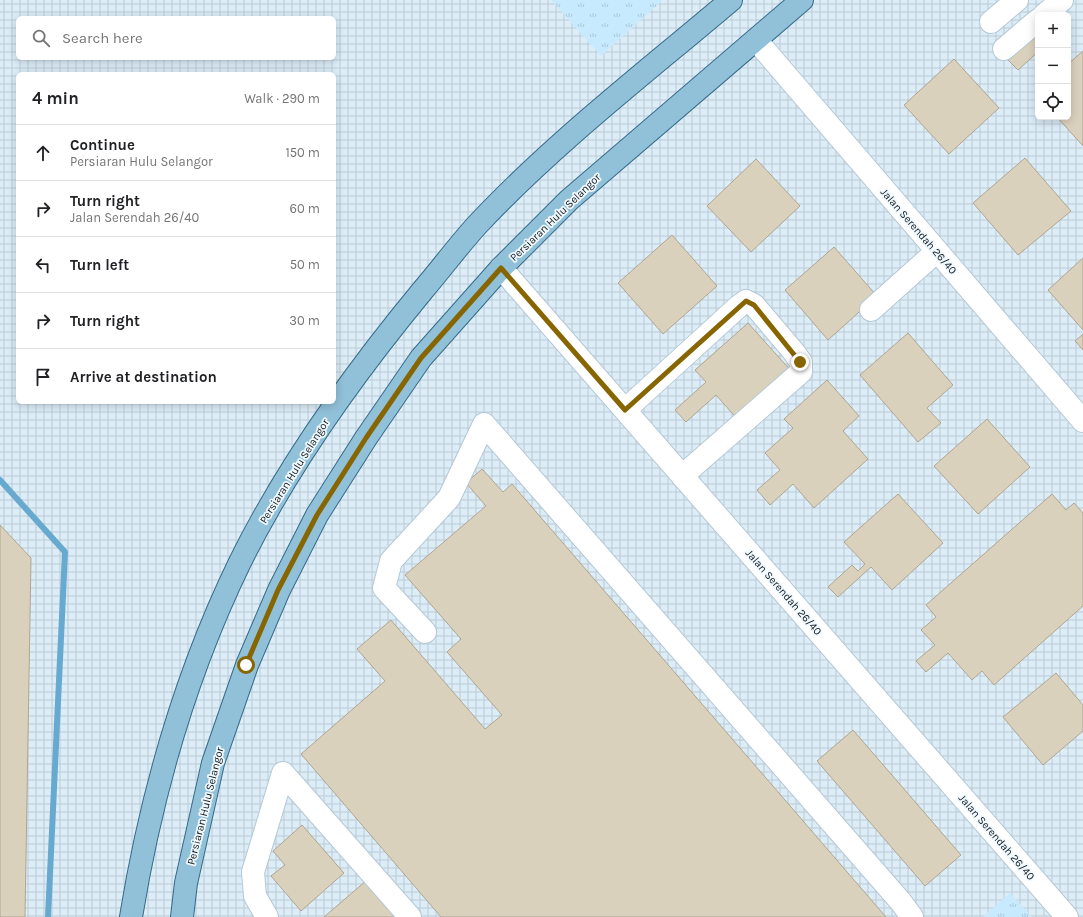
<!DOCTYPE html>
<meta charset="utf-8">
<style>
body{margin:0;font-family:Karla,sans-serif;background:#f2f2f2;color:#202124}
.controls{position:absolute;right:12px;top:12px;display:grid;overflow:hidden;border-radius:6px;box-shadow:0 2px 10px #0003}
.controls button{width:36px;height:36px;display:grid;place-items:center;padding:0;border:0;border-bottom:1px solid #e0e0e0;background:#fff;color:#202124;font:20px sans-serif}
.stop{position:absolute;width:12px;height:12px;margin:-9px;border:3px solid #876602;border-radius:50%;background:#fff}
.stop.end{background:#876602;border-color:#fff;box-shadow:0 1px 4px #0008}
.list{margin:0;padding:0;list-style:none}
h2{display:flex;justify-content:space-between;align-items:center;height:52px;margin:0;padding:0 16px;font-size:17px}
h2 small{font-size:13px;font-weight:400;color:#757577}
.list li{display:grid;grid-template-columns:26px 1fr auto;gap:12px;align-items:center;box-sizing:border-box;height:56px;padding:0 16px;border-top:1px solid #e0e0e0}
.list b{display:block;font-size:15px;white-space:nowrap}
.list p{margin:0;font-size:13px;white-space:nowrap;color:#757577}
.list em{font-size:13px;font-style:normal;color:#757577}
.icon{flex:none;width:22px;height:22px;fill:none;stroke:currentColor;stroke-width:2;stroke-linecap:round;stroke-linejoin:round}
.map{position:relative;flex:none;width:1083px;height:917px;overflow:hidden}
.search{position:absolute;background:#fff;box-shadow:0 2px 10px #0003;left:16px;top:16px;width:320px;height:44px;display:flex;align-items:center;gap:10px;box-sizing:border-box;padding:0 14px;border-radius:6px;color:#757577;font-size:15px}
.panel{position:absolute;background:#fff;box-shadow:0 2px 10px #0003;left:16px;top:72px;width:320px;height:332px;border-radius:6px}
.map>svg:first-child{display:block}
</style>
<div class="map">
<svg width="1083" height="917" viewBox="0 0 1083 917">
<defs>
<pattern id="industrial-grid" width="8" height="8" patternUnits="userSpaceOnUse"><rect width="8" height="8" fill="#dcedf8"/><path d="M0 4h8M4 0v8" fill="none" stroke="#bccbd4"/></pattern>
<pattern id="grass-tufts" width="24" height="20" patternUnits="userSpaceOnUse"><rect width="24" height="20" fill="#c8eafe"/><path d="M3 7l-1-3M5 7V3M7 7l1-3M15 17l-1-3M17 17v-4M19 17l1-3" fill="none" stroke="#abc8d9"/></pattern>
</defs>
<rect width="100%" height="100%" fill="#eff8fd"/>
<path fill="url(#industrial-grid)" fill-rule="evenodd" d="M0 0H1083V917H0ZM1038 15H1068V117H1038ZM18 18H334V58H18ZM18 74H334V402H18Z"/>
<path fill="url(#grass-tufts)" d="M551 0H663L601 56Z
M1010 893 1032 917H983Z"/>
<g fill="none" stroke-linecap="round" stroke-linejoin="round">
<path stroke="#68aacf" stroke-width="6" d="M0 480 65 552 48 917"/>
</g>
<path fill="#dad1bd" stroke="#afa692" d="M1038 28V52L1018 70 1006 58Z
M1083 51V146L1057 117H1068V64Z
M954 59 999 108 949 154 904 105Z
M1025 158 1071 211 1018 255 973 203Z
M756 159 800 206 751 252 707 206Z
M672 235 717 286 663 334 618 283Z
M834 247 877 296 828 340 785 290Z
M1083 258V330L1048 290Z
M748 323 793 373 739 421 716 395 686 422 675 410 706 382 695 370Z
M908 333 953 385 927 408 941 423 918 442 860 375Z
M1083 334V350L1075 341Z
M827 380 859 416 843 431 868 459 814 508 793 484 770 505 757 490 780 470 765 453 793 428 784 419Z
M987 419 1030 467 978 514 934 466Z
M482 469 503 492 512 484 886 917H441L301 754 385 681 357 649 391 620 485 729 502 715 447 652 461 639 405 575 486 506 466 483Z
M898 494 943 543 892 590 871 567 838 597 828 587 852 565 858 571 865 564 844 542Z
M1052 494 1066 510 1074 503 1083 513V606L994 685 982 671 972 680 948 653 926 672 916 661 935 645 921 630 936 617 926 605Z
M0 525 31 558 25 917H0Z
M1056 673 1083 705V731L1043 765 1003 717Z
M853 730 961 855 925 886 817 761Z
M302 825 344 873 301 911 271 876 285 865 273 851Z
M367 880 399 917H324Z"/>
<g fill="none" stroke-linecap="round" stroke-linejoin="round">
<defs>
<path id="minor" d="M1044 15 1062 0
M991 22 1017 0
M756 40 1083 421
M1004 49 1038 20
M501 268 1067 917
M871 310 937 251
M625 410 739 306 746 301 754 305 793 351 801 362V372L682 476
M425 632 384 588 391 561 449 498 484 424 901 902 912 917
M283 773 410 917
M267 917 255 896 253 872 283 773"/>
<path id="major" d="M131 917C151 795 186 673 240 562 287 467 356 371 423 290 441 269 458 246 477 225 554 143 645 73 731 0
M182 917 186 883 213 763 247 665 279 590 317 515 366 438 421 358 501 268 569 200 802 0"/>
</defs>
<use href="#minor" stroke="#b3c8d5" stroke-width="24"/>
<use href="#major" stroke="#366b88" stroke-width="24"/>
<use href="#minor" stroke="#fff" stroke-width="22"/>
<use href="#major" stroke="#91c0d9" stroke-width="22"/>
</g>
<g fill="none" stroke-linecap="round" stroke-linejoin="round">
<path stroke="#876602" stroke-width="5" d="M246 665 278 590 317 515 366 438 421 358 501 268 625 410 746 301 754 305 800 362"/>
</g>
<g text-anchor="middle" stroke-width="3.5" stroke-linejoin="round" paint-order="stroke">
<g font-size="11" fill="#141c21" stroke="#eff8fd">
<text transform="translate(555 217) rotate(-44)" y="4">Persiaran Hulu Selangor</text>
<text transform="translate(919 231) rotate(49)" y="4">Jalan Serendah 26/40</text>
<text transform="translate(294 471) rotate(-58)" y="4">Persiaran Hulu Selangor</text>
<text transform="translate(784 592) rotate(49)" y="4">Jalan Serendah 26/40</text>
<text transform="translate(205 806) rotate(-76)" y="4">Persiaran Hulu Selangor</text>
<text transform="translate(997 837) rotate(49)" y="4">Jalan Serendah 26/40</text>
</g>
</g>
</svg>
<div class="controls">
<button>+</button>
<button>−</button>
<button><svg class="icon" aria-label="locate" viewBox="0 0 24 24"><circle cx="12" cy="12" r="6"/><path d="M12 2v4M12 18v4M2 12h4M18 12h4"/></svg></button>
</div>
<div class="stop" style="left:246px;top:665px"></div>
<div class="stop end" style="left:800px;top:362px"></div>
<div class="search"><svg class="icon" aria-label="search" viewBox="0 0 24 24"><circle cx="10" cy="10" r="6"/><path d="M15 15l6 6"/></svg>Search here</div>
<section class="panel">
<h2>4 min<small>Walk · 290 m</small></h2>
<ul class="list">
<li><svg class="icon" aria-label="ahead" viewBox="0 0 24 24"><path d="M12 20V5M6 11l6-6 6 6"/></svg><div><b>Continue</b><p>Persiaran Hulu Selangor</p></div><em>150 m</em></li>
<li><svg class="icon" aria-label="right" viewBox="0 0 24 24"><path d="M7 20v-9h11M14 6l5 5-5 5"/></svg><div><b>Turn right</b><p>Jalan Serendah 26/40</p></div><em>60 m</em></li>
<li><svg class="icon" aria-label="left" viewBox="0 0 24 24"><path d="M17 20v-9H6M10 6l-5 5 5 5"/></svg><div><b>Turn left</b></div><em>50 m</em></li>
<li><svg class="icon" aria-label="right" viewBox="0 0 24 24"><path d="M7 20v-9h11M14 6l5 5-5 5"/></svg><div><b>Turn right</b></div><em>30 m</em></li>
<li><svg class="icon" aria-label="arrive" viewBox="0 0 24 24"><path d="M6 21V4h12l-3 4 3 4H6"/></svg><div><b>Arrive at destination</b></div></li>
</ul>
</section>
</div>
